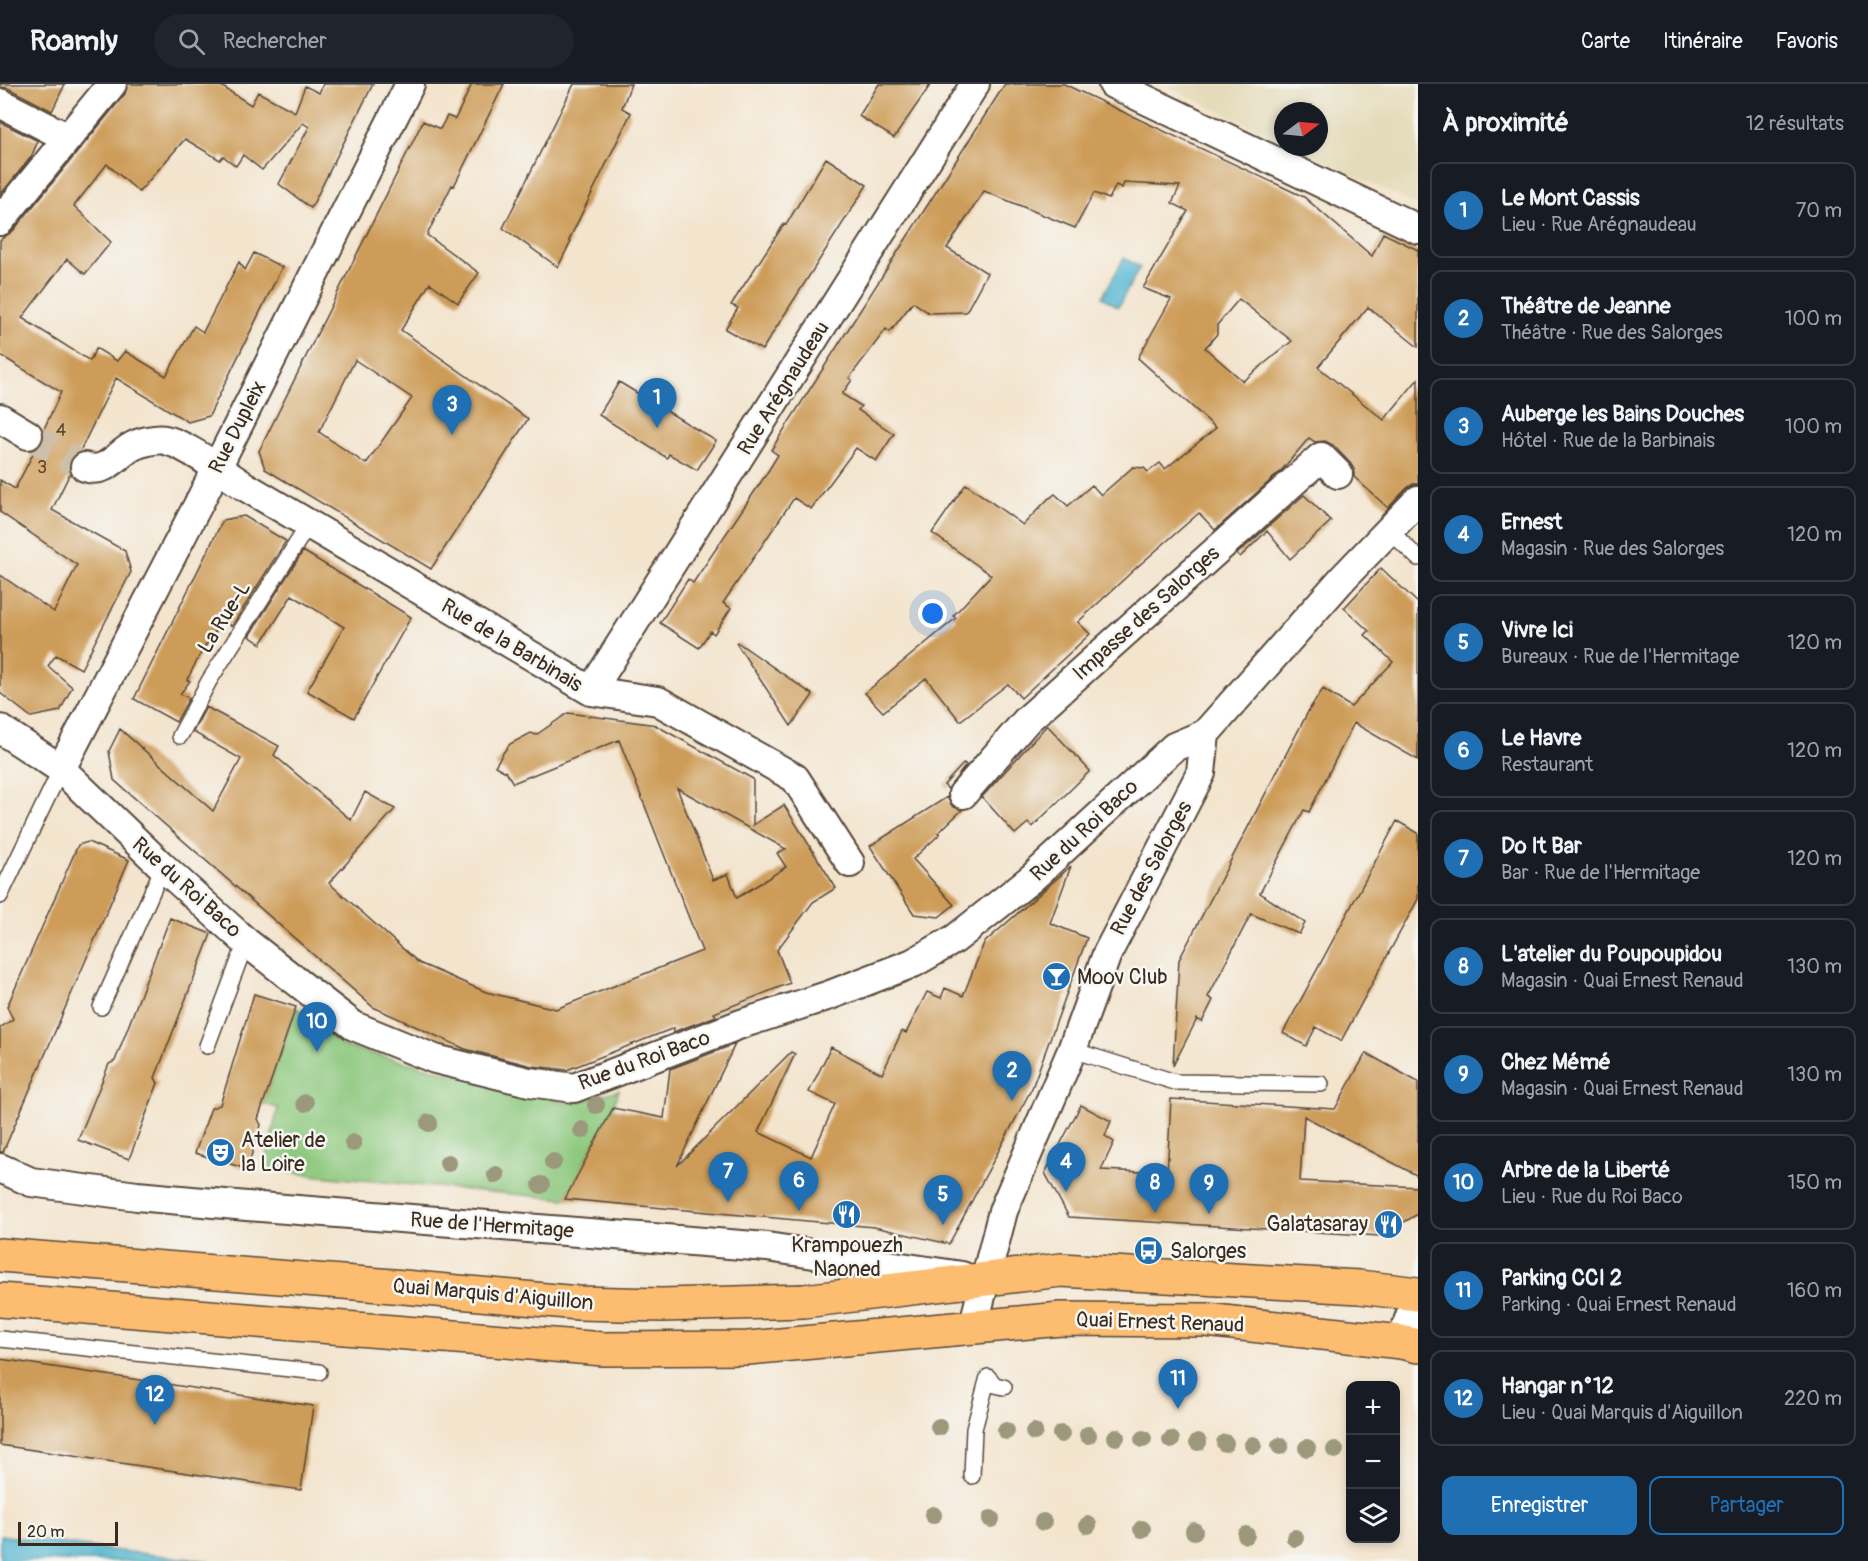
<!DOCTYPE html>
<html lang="fr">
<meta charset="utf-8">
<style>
body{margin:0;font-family:Pangolin,sans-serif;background:#20242c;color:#f1f3f6}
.controls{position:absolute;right:18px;bottom:18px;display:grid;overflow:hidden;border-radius:12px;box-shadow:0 3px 9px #0003}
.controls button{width:54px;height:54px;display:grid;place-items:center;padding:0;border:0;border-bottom:2px solid #363941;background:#171b24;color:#f1f3f6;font:30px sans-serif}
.compass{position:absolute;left:1274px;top:18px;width:54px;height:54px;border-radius:50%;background:#171b24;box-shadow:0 3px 9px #0003;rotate:74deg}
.scale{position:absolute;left:18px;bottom:15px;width:100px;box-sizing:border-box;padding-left:6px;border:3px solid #3b2a1e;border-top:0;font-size:16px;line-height:21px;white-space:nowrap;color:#3b2a1e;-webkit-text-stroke:4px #f6f6f2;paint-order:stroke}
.you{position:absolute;left:933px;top:530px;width:21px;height:21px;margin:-15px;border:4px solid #fff;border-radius:50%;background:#1a73e8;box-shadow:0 0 0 9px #1a73e833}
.badge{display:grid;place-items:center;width:39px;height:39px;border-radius:50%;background:#1f6fb2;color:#fff;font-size:20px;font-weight:700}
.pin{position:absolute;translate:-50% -50px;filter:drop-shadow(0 2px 3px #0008)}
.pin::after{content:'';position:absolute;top:32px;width:21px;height:18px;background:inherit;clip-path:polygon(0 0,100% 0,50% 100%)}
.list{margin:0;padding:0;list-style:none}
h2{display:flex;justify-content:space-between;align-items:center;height:78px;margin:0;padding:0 24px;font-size:26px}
h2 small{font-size:20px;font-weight:400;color:#9ea1a6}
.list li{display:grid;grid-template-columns:39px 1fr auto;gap:18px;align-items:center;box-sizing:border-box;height:96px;margin:0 12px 12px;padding:0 12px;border:2px solid #363941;border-radius:12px}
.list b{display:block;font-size:22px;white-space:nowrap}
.list p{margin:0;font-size:20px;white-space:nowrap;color:#9ea1a6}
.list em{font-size:20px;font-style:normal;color:#9ea1a6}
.actions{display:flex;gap:12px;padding:18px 24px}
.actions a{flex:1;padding:14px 0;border:2px solid #1f6fb2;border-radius:12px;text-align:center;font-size:21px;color:#1f6fb2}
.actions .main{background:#1f6fb2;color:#fff}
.icon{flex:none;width:33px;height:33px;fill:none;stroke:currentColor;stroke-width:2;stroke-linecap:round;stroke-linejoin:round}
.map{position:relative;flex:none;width:1418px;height:1477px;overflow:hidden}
header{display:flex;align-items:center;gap:36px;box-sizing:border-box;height:84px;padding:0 30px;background:#171b24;border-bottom:2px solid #363941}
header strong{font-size:28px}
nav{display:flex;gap:33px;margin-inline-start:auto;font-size:21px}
.search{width:420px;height:54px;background:#20242c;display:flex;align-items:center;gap:15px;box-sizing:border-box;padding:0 21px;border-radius:33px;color:#9ea1a6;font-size:22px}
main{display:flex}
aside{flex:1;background:#171b24}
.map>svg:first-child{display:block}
</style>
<header>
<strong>Roamly</strong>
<div class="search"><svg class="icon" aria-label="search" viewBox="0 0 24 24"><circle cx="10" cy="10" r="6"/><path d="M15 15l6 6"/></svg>Rechercher</div>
<nav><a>Carte</a><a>Itinéraire</a><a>Favoris</a></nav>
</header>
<main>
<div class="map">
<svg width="1418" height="1477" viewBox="0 0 1418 1477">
<rect width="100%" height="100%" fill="#f6f6f2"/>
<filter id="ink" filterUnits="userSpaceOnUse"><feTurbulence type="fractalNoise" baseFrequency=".0167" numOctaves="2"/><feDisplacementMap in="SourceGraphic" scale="12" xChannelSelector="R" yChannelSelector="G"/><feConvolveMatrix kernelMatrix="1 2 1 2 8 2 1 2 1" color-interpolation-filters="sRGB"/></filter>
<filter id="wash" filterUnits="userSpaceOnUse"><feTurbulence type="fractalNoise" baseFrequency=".008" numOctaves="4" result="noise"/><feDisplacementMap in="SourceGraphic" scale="24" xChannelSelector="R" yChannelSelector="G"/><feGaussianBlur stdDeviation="1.35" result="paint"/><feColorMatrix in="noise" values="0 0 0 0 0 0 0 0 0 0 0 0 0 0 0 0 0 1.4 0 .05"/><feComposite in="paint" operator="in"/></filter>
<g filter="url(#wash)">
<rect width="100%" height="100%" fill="#f3e4cd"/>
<path fill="#e4dbba" d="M1162 0H1418V122L1294 63H1319V27H1283V58Z"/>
<path fill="#8cc87d" stroke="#64794e" stroke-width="1.5" d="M296 923 342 962 565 1018 575 1019 619 1006 613 1024 565 1115 319 1092 264 1084 278 1024 263 1020Z"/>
<path fill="#51b6d0" stroke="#467077" stroke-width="1.5" d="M1124 174 1140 183 1118 223 1102 213Z
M0 1451 112 1466 209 1477H0Z"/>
<g id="blocks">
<path fill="#cd9c58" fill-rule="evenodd" d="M0 0H65L52 27 8 4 0 3Z
M128 0H218L251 21 258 8 295 28 305 2 319 9 323 0H373L311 124 279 100 309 43 303 39 262 86 243 71 236 82 223 72 220 76 185 55 139 108 107 80 74 122 111 158 85 190 67 175 22 234 90 277 96 264 117 277 125 267 166 292 194 242 203 248 239 178 245 186 254 169 282 183 209 332 188 338 116 294 80 367 73 372 69 380 70 389 52 426 125 467 131 488 81 585 56 571 48 582 72 603 60 627 31 633 0 609V491L54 528 77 481 0 428V396L15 405 35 366 42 359 44 352 43 347 61 308 0 271V156L13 147 125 10Z
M472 0H504L454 102 452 101 427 151 479 189 458 219 430 199 401 246 528 335 431 485 265 385 259 367 423 37 440 45 447 32 455 35ZM355 276 412 314 366 380 319 348Z
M574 0H631L622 24 631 29 569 156 571 157 558 183 503 144Z
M879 0H931L894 54 859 32Z
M1005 0H1064L1304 113 1372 172 1383 149 1418 166V263L1368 223 1318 283 1384 336 1418 295V400H1413L1407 404 1388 424 1354 393V385L1350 379 1333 361 1325 357 1315 358 1309 354 1280 388 1215 446 1199 429 1136 484 1078 538 1090 550 1021 614 1008 600 960 637 926 594 883 628 865 609 956 534 953 532 991 491 932 449 966 400 1023 441 1049 414H1050L1055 410 1068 422 1092 401 1101 411 1133 383 1144 384 1148 388 1160 379 1165 385 1216 344 1138 274 1171 215 1143 204 1188 127 1172 119 1180 102 1124 99 1122 104 1116 101 1109 115 1094 109 1075 144 984 107 947 164 987 189 966 228 929 229 913 218 890 248 886 245 849 294 852 296 842 310 861 322 858 326 894 350 876 377 856 364 811 425 794 414 723 519 731 524 714 550 710 547 699 564 660 539 688 495 693 499 765 392 778 371 771 366ZM1239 215 1292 257 1243 297 1205 264 1217 250V241Z
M0 38 38 57 31 73 0 111Z
M826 74 867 101 762 266 725 245 738 224 731 221 784 140 786 141Z
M619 298 716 357 697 386 669 370 667 374 599 331Z
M1304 411 1331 437 1290 475 1267 447 1240 473 1237 470Z
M244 432 286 457 232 542 223 537 203 565 187 596 190 597 180 610 189 614 176 638 134 615 223 436Z
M303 467 411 533 354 634 307 607 344 543 292 511 261 560 249 552Z
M1381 484 1418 519V676L1354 639 1309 728 1304 726 1260 809 1305 839 1299 850 1251 830 1208 913 1213 916 1202 938 1197 935 1173 982 1179 876 1309 626 1323 605 1351 623 1393 578 1365 551 1369 547 1344 524Z
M737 558 813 611 791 642 736 559Z
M206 623 279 662 274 671 351 736 365 708 395 725 329 799 419 879 486 908 556 925 702 867 619 656 513 699 506 688 495 682 503 669 510 660 531 649 536 651 568 629 657 641H655L753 695V741L784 721 836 804 813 818 777 866 790 899 714 929 716 932 673 948 674 944 567 986 532 982 465 965 373 923 114 696 109 667 120 645 213 727 241 675 193 648ZM677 704 786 765 777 769 786 783 737 814 728 790 713 796Z
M1047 641 1090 687 1032 743 1028 739 1015 750 982 713Z
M964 679 966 681 948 705 944 701Z
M947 713 952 722 962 726 938 749 940 750 913 775 954 821 939 833 914 830 870 762Z
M1397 737 1418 749V815L1341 957 1316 943 1306 962 1283 949Z
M88 758 129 776 3 1068H0V944L13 935 7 923 78 761Z
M1071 782 1050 839 1087 854 1032 1004 949 1160 874 1143 565 1115 613 1024 664 1034 670 985 735 960 677 1082 791 968 795 970 758 1048 811 1073 835 1020 809 1008 831 963 882 990 902 947 906 949 927 908 941 914 945 904 963 912 984 859Z
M170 834 211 850 155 994 158 999 129 1075 78 1056 109 980 115 977Z
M254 910 296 923 258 1035 261 1041 247 1085 195 1069 211 1024 220 1021Z
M1366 969 1418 998V1092L1304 1032 1300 1097 1418 1103V1130L1380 1152 1069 1133 1045 1089 1081 1021 1111 1037 1105 1052 1114 1058 1101 1086 1164 1089 1167 1091 1171 1015 1335 1025Z
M0 1275 313 1322 301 1406 0 1361Z"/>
</g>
</g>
<g filter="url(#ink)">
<use href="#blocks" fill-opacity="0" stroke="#574638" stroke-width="1.5"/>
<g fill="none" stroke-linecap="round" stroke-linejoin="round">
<path stroke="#cebfaa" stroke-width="28" stroke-dasharray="28 14" stroke-linecap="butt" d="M28 351 85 383"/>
<defs>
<path id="lane" d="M1390 447 1418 474
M180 652 209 597 309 440
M0 812 61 685
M101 923 163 783
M207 962 246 858
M1072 966 1175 998 1321 1000
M0 1255 319 1288
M972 1392 974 1345 988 1293 995 1301 1004 1303"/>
<path id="street" d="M1113 0 1418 145
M0 19 68 54
M0 137 112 0
M0 334 28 351
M85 383C106 391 117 370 133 362 141 358 157 354 165 356 187 360 226 391 246 403L591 607 658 617 795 694 850 779
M591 607 975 0
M0 645 61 685 163 783 246 858 354 942 435 975 529 998 574 1004 741 940 830 911 913 879 955 855 1032 794 1174 663 1205 650
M61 685 200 417 410 0
M963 710 1027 636 1321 373 1338 390
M0 1084 31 1098 137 1112 247 1122 767 1163 962 1192
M973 1243 1003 1127 1072 966 1107 870 1201 689 1205 650 1343 494 1418 416
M1401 1258 1418 1209"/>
<path id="primary" d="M0 1171 393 1202 578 1219 662 1221 804 1217 1061 1186 1359 1203 1418 1210
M0 1216 603 1265 748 1264 1061 1235 1206 1236 1401 1258 1418 1262"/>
</defs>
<use href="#lane" stroke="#574638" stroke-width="18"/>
<use href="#street" stroke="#574638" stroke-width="32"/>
<use href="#primary" stroke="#574638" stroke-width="36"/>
<use href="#lane" stroke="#fff" stroke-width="15"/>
<use href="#street" stroke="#fff" stroke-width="28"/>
<use href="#primary" stroke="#fcbd6f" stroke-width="33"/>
</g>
<g fill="#9b987c">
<circle cx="305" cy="1019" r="9"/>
<circle cx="596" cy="1021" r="9"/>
<circle cx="429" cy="1039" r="9"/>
<circle cx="582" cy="1046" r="9"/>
<circle cx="353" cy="1059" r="9"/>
<circle cx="553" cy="1078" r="9"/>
<circle cx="448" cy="1079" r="9"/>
<circle cx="496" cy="1091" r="9"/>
<circle cx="541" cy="1101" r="9"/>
<circle cx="939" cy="1343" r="9"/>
<circle cx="1006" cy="1347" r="9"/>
<circle cx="1034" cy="1348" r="9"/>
<circle cx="1061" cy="1350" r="9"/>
<circle cx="1088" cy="1351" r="9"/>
<circle cx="1116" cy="1353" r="9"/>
<circle cx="1143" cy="1355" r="9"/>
<circle cx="1171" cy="1356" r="9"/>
<circle cx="1198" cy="1358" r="9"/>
<circle cx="1225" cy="1359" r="9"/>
<circle cx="1253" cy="1361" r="9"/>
<circle cx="1280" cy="1362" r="9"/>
<circle cx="1307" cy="1364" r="9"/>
<circle cx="1335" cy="1366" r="9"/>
<circle cx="933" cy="1431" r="9"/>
<circle cx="991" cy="1435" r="9"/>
<circle cx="1043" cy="1438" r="9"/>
<circle cx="1088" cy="1441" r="9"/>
<circle cx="1142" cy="1445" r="9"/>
<circle cx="1194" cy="1447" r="9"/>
<circle cx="1246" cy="1451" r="9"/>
<circle cx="1295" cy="1454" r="9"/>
</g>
</g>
<defs>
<symbol id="bar-disc" viewBox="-11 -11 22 22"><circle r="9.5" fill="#1f6fb2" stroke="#f6f6f2"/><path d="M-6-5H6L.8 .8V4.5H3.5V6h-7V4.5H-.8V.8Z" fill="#fff"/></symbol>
<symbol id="theatre-disc" viewBox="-11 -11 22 22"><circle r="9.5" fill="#1f6fb2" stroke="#f6f6f2"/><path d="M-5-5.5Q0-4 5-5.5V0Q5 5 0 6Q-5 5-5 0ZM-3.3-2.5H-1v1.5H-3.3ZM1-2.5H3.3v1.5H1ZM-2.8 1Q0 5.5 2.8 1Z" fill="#fff"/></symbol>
<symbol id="restaurant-disc" viewBox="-11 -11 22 22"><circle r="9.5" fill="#1f6fb2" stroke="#f6f6f2"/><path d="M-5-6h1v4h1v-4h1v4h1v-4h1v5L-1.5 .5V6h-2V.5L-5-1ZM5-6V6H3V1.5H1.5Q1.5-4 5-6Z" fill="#fff"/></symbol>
<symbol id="bus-disc" viewBox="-11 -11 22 22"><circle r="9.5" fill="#1f6fb2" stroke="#f6f6f2"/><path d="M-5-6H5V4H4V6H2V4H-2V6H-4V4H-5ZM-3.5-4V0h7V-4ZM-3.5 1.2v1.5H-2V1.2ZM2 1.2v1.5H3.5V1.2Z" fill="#fff"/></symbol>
</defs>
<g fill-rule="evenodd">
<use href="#bar-disc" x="1040" y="876" width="33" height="33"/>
<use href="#theatre-disc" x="204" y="1052" width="33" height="33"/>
<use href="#restaurant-disc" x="830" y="1114" width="33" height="33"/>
<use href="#restaurant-disc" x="1372" y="1124" width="33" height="33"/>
<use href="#bus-disc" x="1132" y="1150" width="33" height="33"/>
</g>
<g text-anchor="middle" stroke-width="5" stroke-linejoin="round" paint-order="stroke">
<g font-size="18" fill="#60462c">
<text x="61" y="352">4</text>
<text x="42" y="389">3</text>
</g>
<g font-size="21" fill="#3b2a1e" stroke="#f6f6f2">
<text transform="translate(783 304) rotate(-58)" y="7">Rue Arégnaudeau</text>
<text transform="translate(237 343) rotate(-63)" y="7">Rue Dupleix</text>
<text transform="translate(1146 529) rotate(-42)" y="7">Impasse des Salorges</text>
<text transform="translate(224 533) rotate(-58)" y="7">La Rue-L</text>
<text transform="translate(512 561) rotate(31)" y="7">Rue de la Barbinais</text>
<text transform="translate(1084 746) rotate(-43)" y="7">Rue du Roi Baco</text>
<text transform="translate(1151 784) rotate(-62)" y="7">Rue des Salorges</text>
<text transform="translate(187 803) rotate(42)" y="7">Rue du Roi Baco</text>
<text transform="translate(644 976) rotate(-20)" y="7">Rue du Roi Baco</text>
<text transform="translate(492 1141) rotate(4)" y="7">Rue de l'Hermitage</text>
<text transform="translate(493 1210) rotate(5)" y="7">Quai Marquis d'Aiguillon</text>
<text transform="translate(1160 1238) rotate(2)" y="7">Quai Ernest Renaud</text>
</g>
<g font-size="21" fill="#3b2a1e" stroke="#f6f6f2" text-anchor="start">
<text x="1077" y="900">Moov Club</text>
<text x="241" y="1063">Atelier de<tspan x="241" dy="24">la Loire</tspan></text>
<text x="1368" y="1147" text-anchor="end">Galatasaray</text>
<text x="847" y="1168" text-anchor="middle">Krampouezh<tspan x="847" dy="24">Naoned</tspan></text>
<text x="1170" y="1174">Salorges</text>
</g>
</g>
</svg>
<div class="controls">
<button>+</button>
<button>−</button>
<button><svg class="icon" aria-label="layers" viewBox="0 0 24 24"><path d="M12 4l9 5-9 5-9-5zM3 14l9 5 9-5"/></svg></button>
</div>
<svg class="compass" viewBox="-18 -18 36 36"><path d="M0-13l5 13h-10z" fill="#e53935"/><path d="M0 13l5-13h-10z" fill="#9ea1a6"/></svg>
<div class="scale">20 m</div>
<div class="you"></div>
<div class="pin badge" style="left:657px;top:344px">1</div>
<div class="pin badge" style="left:1012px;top:1017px">2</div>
<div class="pin badge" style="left:452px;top:351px">3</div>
<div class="pin badge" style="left:1066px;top:1108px">4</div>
<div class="pin badge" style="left:943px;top:1141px">5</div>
<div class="pin badge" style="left:799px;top:1127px">6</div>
<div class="pin badge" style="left:728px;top:1118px">7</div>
<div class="pin badge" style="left:1155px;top:1129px">8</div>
<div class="pin badge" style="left:1209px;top:1130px">9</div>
<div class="pin badge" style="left:317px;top:968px">10</div>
<div class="pin badge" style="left:1178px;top:1325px">11</div>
<div class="pin badge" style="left:155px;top:1341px">12</div>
</div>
<aside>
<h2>À proximité<small>12 résultats</small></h2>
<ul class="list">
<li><span class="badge">1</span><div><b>Le Mont Cassis</b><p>Lieu · Rue Arégnaudeau</p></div><em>70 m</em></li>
<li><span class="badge">2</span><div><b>Théâtre de Jeanne</b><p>Théâtre · Rue des Salorges</p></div><em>100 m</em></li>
<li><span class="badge">3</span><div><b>Auberge les Bains Douches</b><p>Hôtel · Rue de la Barbinais</p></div><em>100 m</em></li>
<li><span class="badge">4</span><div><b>Ernest</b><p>Magasin · Rue des Salorges</p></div><em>120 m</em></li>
<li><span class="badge">5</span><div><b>Vivre Ici</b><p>Bureaux · Rue de l'Hermitage</p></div><em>120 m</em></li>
<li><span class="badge">6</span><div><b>Le Havre</b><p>Restaurant</p></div><em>120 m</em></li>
<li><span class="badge">7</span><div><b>Do It Bar</b><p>Bar · Rue de l'Hermitage</p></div><em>120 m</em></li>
<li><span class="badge">8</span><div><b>L'atelier du Poupoupidou</b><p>Magasin · Quai Ernest Renaud</p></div><em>130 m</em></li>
<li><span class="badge">9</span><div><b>Chez Mémé</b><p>Magasin · Quai Ernest Renaud</p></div><em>130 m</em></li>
<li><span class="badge">10</span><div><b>Arbre de la Liberté</b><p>Lieu · Rue du Roi Baco</p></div><em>150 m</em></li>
<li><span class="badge">11</span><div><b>Parking CCI 2</b><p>Parking · Quai Ernest Renaud</p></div><em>160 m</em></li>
<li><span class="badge">12</span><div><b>Hangar n°12</b><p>Lieu · Quai Marquis d'Aiguillon</p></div><em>220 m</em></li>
</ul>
<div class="actions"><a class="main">Enregistrer</a><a>Partager</a></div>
</aside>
</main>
